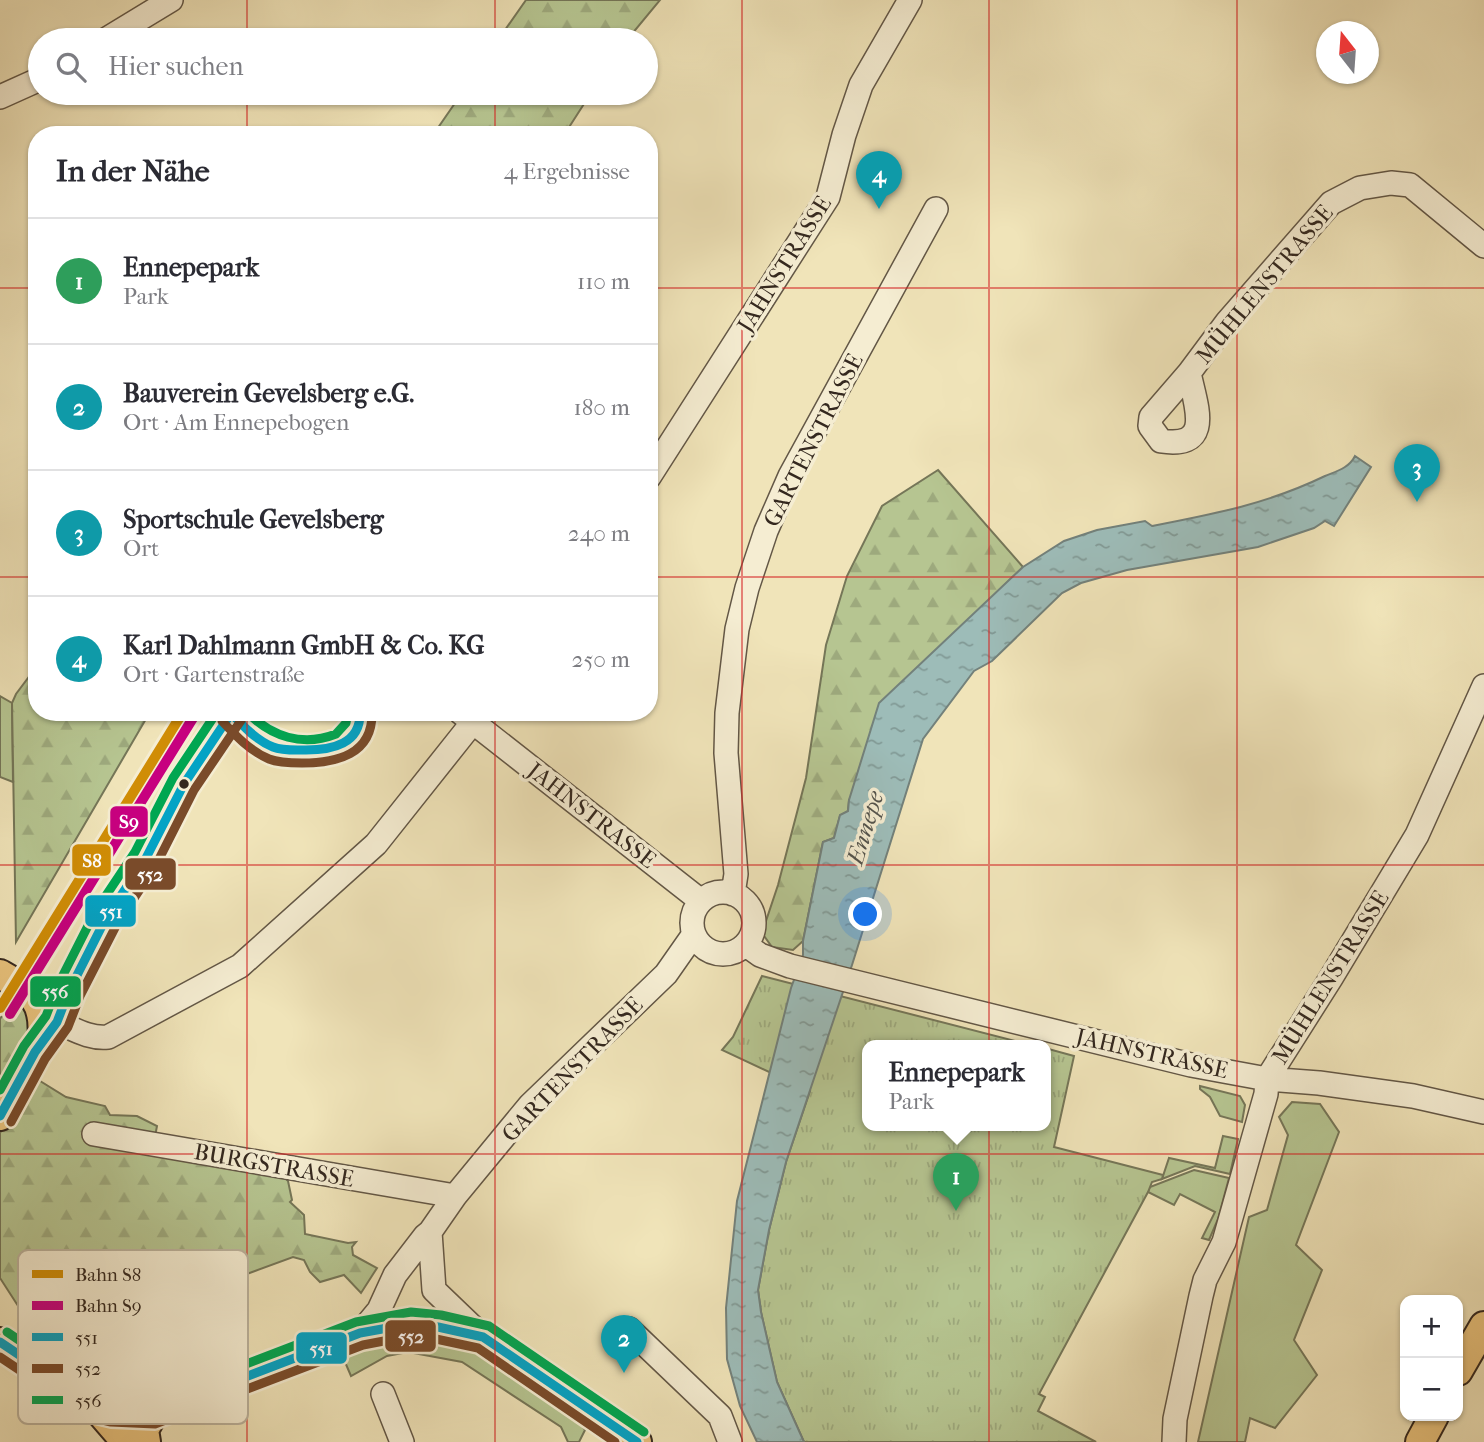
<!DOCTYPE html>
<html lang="de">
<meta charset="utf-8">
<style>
body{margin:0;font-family:"IM FELL French Canon",serif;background:#f7f7f7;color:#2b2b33}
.controls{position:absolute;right:21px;bottom:21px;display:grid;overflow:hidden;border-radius:14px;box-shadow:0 2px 5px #0004}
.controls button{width:63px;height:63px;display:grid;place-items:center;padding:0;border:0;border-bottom:2px solid #e1e1e2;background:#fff;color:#2b2b33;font:35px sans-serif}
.compass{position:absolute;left:1316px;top:21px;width:63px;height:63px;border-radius:50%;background:#fff;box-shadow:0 2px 5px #0004;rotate:343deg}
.you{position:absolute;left:866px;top:915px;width:24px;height:24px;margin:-18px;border:5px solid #fff;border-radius:50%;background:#1a73e8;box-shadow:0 0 0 10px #1a73e833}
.badge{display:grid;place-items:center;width:46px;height:46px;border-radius:50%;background:#1a73e8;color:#fff;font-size:23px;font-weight:700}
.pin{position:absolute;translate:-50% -58px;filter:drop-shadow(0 2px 4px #0008)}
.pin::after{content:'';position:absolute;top:37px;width:24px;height:21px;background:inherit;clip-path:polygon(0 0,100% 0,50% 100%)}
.popup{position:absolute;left:862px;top:1040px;width:189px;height:91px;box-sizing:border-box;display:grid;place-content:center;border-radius:14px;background:#fff;filter:drop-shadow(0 2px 5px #0005);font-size:23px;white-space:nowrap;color:#7c7c81}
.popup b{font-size:26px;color:#2b2b33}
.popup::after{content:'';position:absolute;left:50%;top:100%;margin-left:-14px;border:14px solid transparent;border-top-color:#fff}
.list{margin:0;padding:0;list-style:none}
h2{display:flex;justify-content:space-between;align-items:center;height:91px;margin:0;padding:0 28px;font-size:30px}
h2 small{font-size:23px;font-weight:400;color:#7c7c81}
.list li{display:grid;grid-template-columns:46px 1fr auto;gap:21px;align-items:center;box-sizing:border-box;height:126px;padding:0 28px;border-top:2px solid #e1e1e2}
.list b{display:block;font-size:26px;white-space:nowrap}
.list p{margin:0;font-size:23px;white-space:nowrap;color:#7c7c81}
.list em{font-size:23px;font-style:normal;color:#7c7c81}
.icon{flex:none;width:38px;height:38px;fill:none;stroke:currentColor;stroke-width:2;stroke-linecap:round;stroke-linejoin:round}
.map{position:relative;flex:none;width:1484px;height:1442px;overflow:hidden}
.search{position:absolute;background:#fff;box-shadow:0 2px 5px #0004;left:28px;top:28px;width:630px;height:77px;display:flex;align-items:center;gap:18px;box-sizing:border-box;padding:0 24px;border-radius:38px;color:#7c7c81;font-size:26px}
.panel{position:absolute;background:#fff;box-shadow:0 2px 5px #0004;left:28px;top:126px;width:630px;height:595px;border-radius:28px}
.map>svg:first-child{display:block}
</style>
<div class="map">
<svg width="1484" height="1442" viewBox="0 0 1484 1442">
<defs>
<pattern id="forest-firs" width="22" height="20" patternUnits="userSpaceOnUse" patternTransform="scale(1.75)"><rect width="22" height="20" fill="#b6c591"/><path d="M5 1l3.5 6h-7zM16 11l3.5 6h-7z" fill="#9da97d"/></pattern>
<pattern id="park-tufts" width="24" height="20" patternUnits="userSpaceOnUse" patternTransform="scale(1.75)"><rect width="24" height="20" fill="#b6c591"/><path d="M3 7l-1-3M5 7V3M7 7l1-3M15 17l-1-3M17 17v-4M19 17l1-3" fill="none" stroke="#9da97d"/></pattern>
<pattern id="water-ripples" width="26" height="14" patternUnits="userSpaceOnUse" patternTransform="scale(1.75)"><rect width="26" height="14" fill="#9dbcb8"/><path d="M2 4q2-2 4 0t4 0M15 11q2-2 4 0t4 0" fill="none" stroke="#819995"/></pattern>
</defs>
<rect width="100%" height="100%" fill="#f0e4b9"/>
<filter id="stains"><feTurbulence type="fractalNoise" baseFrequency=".00286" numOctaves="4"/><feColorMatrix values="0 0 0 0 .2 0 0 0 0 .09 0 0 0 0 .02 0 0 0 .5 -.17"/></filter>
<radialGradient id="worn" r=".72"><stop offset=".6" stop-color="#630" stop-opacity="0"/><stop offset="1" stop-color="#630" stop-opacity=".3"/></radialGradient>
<path fill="#b6c591" stroke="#757658" stroke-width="2" d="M0 696 12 703 13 782 0 777Z
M1200 1086 1240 1096 1245 1105 1242 1122 1220 1116 1210 1097 1200 1089Z
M1292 1102 1320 1104 1339 1132 1296 1245 1322 1270 1294 1340 1317 1375 1275 1428 1250 1418 1245 1442H1198L1249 1217 1267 1210 1288 1135 1279 1117Z
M1223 1136 1238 1139 1230 1174 1195 1166 1162 1179 1169 1158 1215 1168Z
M1194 1170 1229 1178 1218 1219 1209 1240 1202 1238 1215 1212 1180 1194 1174 1205 1148 1192 1150 1187Z
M404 1330 470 1346 578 1420 585 1430 579 1442H568L561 1427 462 1362 408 1352 387 1356 351 1376 342 1355Z"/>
<path fill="url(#forest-firs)" stroke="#757658" stroke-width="2" d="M526 0H660L627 40H498Z
M462 93H591L564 135H433Z
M938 470 1023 567 984 605 849 800 848 811 840 816 834 838 823 842 803 941 793 950 772 947 762 933 778 885 806 778 826 645 847 576 882 506Z
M37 666V712H150L16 942 12 703 16 694Z
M15 996 22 1000 31 1027 0 1084V1019Z
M32 1076 66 1097 105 1106 110 1115 137 1116 157 1126 152 1152 283 1175 288 1181 292 1200 290 1202 304 1215 305 1234 348 1243 356 1242 352 1247 353 1255 377 1268 361 1293 344 1275 320 1282 310 1272 304 1260 293 1257 116 1322 119 1334 112 1342 96 1349 110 1385 104 1387 95 1383 82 1371 74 1376 26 1352 21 1336 31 1326 0 1278V1133Z"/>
<path fill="url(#park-tufts)" stroke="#757658" stroke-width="2" d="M762 976 1031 1045H867V1125H1045V1048L1074 1056 1054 1147 1163 1175 1162 1179 1152 1182 1148 1192 1039 1394 1045 1397 1038 1411 1096 1442H804L777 1382 761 1312 758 1290 769 1230 786 1162 810 1091 722 1050 733 1037Z"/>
<path fill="url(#water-ripples)" stroke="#73817b" stroke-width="2" d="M1355 456 1371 467 1334 526 1325 521 1314 528 1258 547 1127 570 1081 583 1062 593 992 661 974 671 923 739 852 965 786 1162 769 1230 758 1290 761 1312 777 1382 804 1442H757L740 1406 727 1359 726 1308 737 1201 791 988 803 955V941L823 842 834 838 840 815 848 811 849 800 879 703 1023 567 1064 541 1097 530 1145 521 1152 526C1214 514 1267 504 1325 476 1337 471 1349 468 1355 456Z"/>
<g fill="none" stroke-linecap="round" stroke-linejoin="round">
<defs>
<path id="minor" d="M105 40 171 0
M0 97 40 79
M1189 373C1196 406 1214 449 1161 441L1150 426 1151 417 1189 373 1227 322 1331 203 1360 188 1391 183 1410 185 1484 246
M649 477 828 197 844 135 861 85 910 0
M460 712 701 901
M692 923a31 31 0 1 1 62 0a31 31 0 1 1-62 0Z
M733 894 736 874 726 753 727 713 737 629 747 588 766 531 790 476 936 209
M746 945 760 955 790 966 1191 1065 1267 1079 1319 1083 1413 1096 1484 1112
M42 1042 57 1022C74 1029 89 1039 108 1037L240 966 376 844 473 722
M94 1134 455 1196
M430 1232 434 1290 483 1337
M629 1329 720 1416 730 1442
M360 1333 379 1310 395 1275 425 1236 430 1232 455 1196 530 1105 666 974 694 934
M383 1394 402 1442
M1174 1442 1175 1419 1201 1296 1205 1280 1224 1242 1266 1094 1267 1079 1331 978 1417 835 1484 686"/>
<path id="major" d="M0 974C33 993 46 1000 42 1042L0 1116
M0 1342 95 1406 126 1442
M1458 1371 1484 1326
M95 1406 113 1410 154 1412 360 1333 410 1324 438 1327 483 1337 637 1442
M146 1442 144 1430 154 1412
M1420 1442 1434 1416"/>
</defs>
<use href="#minor" stroke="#635746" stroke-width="26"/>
<use href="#major" stroke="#34281f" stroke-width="32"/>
<use href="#minor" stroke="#f5edd2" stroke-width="23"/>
<use href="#major" stroke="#e8c27c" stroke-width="28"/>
<defs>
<path id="bus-1" d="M231 713C243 726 256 740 273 747 283 751 295 750 306 750 332 750 361 744 360 712
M0 1116 35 1052 57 1022 69 991 106 918 146 858 184 784 232 712
M0 1342 95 1406 113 1410 154 1412 360 1333 410 1324 438 1327 483 1337 637 1442"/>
<path id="bus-2" d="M222 721C236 736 250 751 269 759 279 763 291 763 302 763 336 763 373 755 372 712
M11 1122 45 1059 68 1027 80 996 117 924 156 865 194 790 242 719
M0 1357 90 1417 111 1422 155 1424 363 1345 410 1336 436 1339 478 1348 615 1442"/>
<path id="bus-3" d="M247 712C271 737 303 747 336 734L346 723 348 712
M0 1090 24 1046 46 1016 58 985 95 912 135 852 173 778 217 712
M7 1332 100 1395 115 1398 152 1400 356 1322 411 1312 441 1315 489 1326 644 1432"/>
</defs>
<use href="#bus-1" stroke="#f5edd2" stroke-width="14"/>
<use href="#bus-2" stroke="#f5edd2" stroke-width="14"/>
<use href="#bus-3" stroke="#f5edd2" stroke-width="14"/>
<use href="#bus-1" stroke="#03a3c5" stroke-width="9"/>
<use href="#bus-2" stroke="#7a4b2a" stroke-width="9"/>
<use href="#bus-3" stroke="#00a651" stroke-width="9"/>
<defs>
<path id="rail-1" d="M0 1008 183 712"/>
<path id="rail-2" d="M10 1014 193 718"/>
</defs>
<use href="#rail-1" stroke="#f5edd2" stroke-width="16"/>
<use href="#rail-2" stroke="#f5edd2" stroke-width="16"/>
<use href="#rail-1" stroke="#d08d06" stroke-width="10"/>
<use href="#rail-2" stroke="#c7007f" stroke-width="10"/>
</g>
<path fill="none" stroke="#d62828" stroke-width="2" stroke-opacity="0.55" d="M247 0V40M495 0V40M742 0V1442M989 0V1442M1237 0V1442M247 93V135M495 93V135M0 288H37M649 288H1484M0 577H37M649 577H1484M247 712V1442M495 712V1442M0 865H1484M0 1154H1484"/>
<circle fill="#34281f" stroke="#f5edd2" stroke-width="2.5" cx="184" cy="784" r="6"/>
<g text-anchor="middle" stroke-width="7" stroke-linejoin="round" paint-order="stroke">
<g font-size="23" fill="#34281f" stroke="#f5edd2">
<text transform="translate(784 264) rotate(-58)" y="8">JAHNSTRASSE</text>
<text transform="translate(1264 284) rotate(-50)" y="8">MÜHLENSTRASSE</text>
<text transform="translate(813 440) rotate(-63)" y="8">GARTENSTRASSE</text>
<text transform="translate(592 815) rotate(38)" y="8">JAHNSTRASSE</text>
<text transform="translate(1330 977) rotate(-58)" y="8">MÜHLENSTRASSE</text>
<text transform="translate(1152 1053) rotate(13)" y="8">JAHNSTRASSE</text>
<text transform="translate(572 1069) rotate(-46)" y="8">GARTENSTRASSE</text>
<text transform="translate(274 1165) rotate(10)" y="8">BURGSTRASSE</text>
</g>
<g font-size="24" font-style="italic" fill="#54544d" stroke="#f5edd2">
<text transform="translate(865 828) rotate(-73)" y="8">Ennepe</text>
</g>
</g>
<rect x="18" y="1250" width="230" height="174" rx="10" fill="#f5edd2" stroke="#bbb29c" stroke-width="2"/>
<rect x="32" y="1270" width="31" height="8" fill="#d08d06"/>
<rect x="32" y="1301" width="31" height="9" fill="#c7007f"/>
<rect x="32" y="1333" width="31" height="8" fill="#03a3c5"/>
<rect x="32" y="1364" width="31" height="9" fill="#7a4b2a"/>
<rect x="32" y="1396" width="31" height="8" fill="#00a651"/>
<g font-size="19" fill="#34281f">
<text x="75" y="1281">Bahn S8</text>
<text x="75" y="1312">Bahn S9</text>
<text x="75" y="1344">551</text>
<text x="75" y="1375">552</text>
<text x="75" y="1407">556</text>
</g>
<g stroke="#f5edd2" stroke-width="2.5">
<rect x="109" y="805" width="40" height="33" rx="7" fill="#c7007f"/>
<rect x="71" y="843" width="41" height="34" rx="7" fill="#d08d06"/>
<rect x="124" y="857" width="53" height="34" rx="7" fill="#7a4b2a"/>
<rect x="84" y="894" width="53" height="34" rx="7" fill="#03a3c5"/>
<rect x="29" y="975" width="53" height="33" rx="7" fill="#00a651"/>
<rect x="384" y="1319" width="53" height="34" rx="7" fill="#7a4b2a"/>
<rect x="295" y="1331" width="53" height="34" rx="7" fill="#03a3c5"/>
</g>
<g font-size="19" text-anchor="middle" font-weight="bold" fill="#fff">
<text x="129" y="828">S9</text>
<text x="92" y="867">S8</text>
<text x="150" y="881">552</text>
<text x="111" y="918">551</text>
<text x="55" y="998">556</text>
<text x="411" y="1343">552</text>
<text x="321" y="1355">551</text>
</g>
<rect width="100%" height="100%" filter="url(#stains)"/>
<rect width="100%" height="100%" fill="url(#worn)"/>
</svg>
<div class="controls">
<button>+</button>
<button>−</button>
</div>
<svg class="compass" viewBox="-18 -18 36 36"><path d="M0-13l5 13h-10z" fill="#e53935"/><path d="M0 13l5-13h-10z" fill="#7c7c81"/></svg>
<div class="you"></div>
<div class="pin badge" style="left:956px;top:1211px;background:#2e9e5b">1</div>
<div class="popup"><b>Ennepepark</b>Park</div>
<div class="pin badge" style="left:624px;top:1373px;background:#0f9aa8">2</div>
<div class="pin badge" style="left:1417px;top:502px;background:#0f9aa8">3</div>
<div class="pin badge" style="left:879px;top:209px;background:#0f9aa8">4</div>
<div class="search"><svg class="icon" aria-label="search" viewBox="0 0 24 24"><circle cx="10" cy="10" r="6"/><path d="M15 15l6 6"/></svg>Hier suchen</div>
<section class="panel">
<h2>In der Nähe<small>4 Ergebnisse</small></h2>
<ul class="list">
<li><span class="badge" style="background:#2e9e5b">1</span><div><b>Ennepepark</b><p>Park</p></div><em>110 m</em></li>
<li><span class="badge" style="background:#0f9aa8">2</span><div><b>Bauverein Gevelsberg e.G.</b><p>Ort · Am Ennepebogen</p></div><em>180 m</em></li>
<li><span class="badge" style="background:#0f9aa8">3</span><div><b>Sportschule Gevelsberg</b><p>Ort</p></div><em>240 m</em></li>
<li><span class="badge" style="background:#0f9aa8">4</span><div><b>Karl Dahlmann GmbH &amp; Co. KG</b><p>Ort · Gartenstraße</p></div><em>250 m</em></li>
</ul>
</section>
</div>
